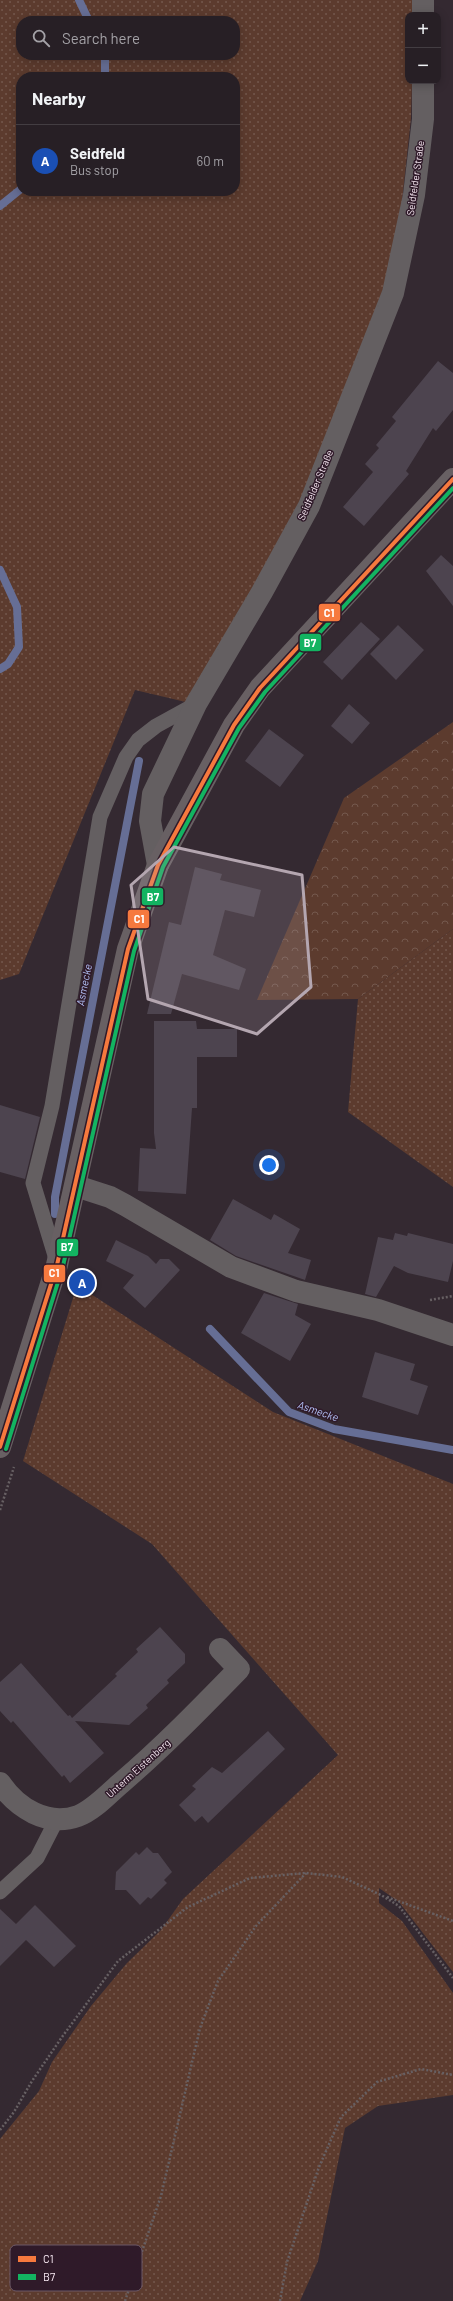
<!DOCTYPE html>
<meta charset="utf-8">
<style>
body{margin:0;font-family:Barlow,sans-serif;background:#2f272d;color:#f1f3f6}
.controls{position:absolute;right:12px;top:12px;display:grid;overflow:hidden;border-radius:8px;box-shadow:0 2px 10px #0003}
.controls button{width:36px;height:36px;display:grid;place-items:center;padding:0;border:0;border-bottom:1px solid #433d42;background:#271f25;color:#f1f3f6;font:20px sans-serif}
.you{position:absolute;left:269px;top:1165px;width:14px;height:14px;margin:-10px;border:3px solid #fff;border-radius:50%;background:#1a73e8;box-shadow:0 0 0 6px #1a73e833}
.badge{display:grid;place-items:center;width:26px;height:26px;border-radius:50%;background:#b4a6b0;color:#fff;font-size:13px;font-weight:700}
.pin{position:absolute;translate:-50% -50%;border:2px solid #fff;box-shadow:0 1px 4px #0006}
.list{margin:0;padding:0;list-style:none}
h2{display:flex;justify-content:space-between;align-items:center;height:52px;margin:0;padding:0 16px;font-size:17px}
h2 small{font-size:13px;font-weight:400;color:#a4a2a7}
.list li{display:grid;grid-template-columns:26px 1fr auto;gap:12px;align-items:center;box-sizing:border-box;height:72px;padding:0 16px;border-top:1px solid #433d42}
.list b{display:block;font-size:15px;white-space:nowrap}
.list p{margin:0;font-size:13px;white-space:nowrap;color:#a4a2a7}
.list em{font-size:13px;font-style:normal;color:#a4a2a7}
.icon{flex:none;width:22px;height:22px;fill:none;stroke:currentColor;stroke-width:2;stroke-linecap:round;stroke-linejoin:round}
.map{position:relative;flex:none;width:453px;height:2301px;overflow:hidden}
.search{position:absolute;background:#271f25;box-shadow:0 2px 10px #0003;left:16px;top:16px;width:224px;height:44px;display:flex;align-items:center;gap:10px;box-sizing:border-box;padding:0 14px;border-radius:16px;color:#a4a2a7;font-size:15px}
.panel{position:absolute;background:#271f25;box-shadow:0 2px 10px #0003;left:16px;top:72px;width:224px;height:124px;border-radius:16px}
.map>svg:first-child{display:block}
</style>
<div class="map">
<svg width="453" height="2301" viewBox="0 0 453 2301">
<defs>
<pattern id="grass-dots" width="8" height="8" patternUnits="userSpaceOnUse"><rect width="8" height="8" fill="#5c3b2e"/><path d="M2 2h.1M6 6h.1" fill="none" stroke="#74584d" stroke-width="1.8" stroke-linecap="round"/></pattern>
<pattern id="forest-crowns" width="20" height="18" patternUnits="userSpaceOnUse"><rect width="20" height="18" fill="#5c3b2e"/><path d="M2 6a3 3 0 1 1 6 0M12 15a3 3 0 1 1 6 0" fill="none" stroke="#74584d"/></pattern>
</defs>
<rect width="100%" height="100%" fill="#342931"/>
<path fill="url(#grass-dots)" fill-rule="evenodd" d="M0 0H423L414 15H408V81H412L411 118 396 257 313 478 190 703 135 690 19 974 0 980ZM21 21H235V55H21ZM21 77H235V191H21Z
M453 929V1187L348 1112 358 999Z
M77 1285 273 1412 453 1484V1972L399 1902 379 1888V1903L402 1921 453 1993V2095L378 2106 345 2128 318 2261 300 2301H0V2139L39 2091 52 2062 91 2006 127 1963 161 1930 183 1899 338 1755 152 1544 23 1461Z"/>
<path fill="url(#forest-crowns)" d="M453 722V929L358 999 257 1000 344 798Z"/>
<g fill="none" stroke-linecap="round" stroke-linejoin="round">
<path stroke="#666e95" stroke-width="8" d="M79 0 89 21
M105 77V55
M0 206 21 189
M0 570 17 607 19 647 8 664 0 669
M55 1214V1197L139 761
M210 1329 289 1412 334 1429 453 1450"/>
</g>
<path fill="#4d444f" d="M438 361 453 373V410L436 431 433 428 406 471 409 474 364 526 343 507 373 472 365 464 379 448 376 445 396 421 392 417Z
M441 555 453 566V606L426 571Z
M361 622 380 639 342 680 323 662Z
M398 625 424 650 396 680 370 654Z
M349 704 370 723 352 744 331 726Z
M269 729 304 755 280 787 245 761Z
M195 867 222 874 220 880 261 890 254 917 225 910 213 955 246 969 239 990 182 974 171 1014H147L169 922 181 925Z
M154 1021H196L197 1029H237V1057H197V1108H192L186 1194 138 1191 140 1148 156 1149 154 1133Z
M0 1105 40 1117 25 1179 0 1172Z
M233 1199 271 1220 274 1214 300 1229 288 1253 311 1260 305 1280 236 1256 210 1240Z
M395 1233 407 1236 408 1233 453 1244V1261L448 1282 408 1273 394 1266 376 1297 365 1294 378 1237 393 1240Z
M116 1240 148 1256 156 1264 160 1259H169L180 1270 145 1308 123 1288 134 1275 106 1261Z
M264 1293 298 1304 295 1315 311 1324 290 1361 241 1333Z
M375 1352 415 1364 410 1380 428 1386 418 1415 362 1397Z
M160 1627 185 1654V1663L167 1680 169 1683 146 1705 148 1708 129 1725 75 1721 104 1753 70 1783 64 1775 62 1777 13 1721 11 1723 0 1711V1682L21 1663 68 1716 70 1715 72 1718 117 1676 115 1674 138 1652 136 1649Z
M268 1731 285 1749 208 1823 202 1816 195 1822 179 1805 196 1789 192 1786 212 1767 222 1773Z
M147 1847 153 1853H158L172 1872 164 1880 167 1883 151 1899 148 1897 140 1905 126 1890H115L116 1872 136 1852 139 1855Z
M35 1905 76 1946 54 1967 26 1940 0 1966V1909L16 1924Z"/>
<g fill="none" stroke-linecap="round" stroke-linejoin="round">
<path stroke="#676063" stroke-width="2.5" stroke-dasharray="2 2" stroke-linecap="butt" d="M430 1300 453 1296
M0 1510 14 1467
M387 1897 453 1921
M0 2130 14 2112 32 2081 62 2037 118 1961 188 1907 250 1878 306 1873 342 1877 381 1895 399 1906 453 1978
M125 2301 161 2196 200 2028 218 1981 256 1926 306 1873
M280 2301 287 2262 319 2167 341 2117 377 2082 421 2069 453 2075"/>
<path stroke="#645f61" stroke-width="15" d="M57 1262 33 1183 52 1106 100 817 126 757 138 740 156 726 196 704
M0 1892 37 1858 57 1819"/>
<path stroke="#645f61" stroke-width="22" d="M423 0V15
M158 865 150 821 153 794 196 704 262 592 309 506 393 293 414 195 423 119V81
M76 1186 110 1197 125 1205 231 1267 296 1291 378 1310 453 1335
M0 1783C17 1808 47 1827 78 1816 94 1810 108 1794 121 1783 163 1747 201 1708 239 1669L220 1649"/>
<path stroke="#686063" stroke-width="22" d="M0 1447 57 1265 128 949 158 865 234 725 260 688 453 479"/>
<defs>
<path id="bus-1" d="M0 1447 57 1265 128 949 158 865 234 725 260 688 453 479"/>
<path id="bus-2" d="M6 1449 63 1266 134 951 163 867 239 728 265 692 453 488"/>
</defs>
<use href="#bus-1" stroke="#2f1a29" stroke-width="7"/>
<use href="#bus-2" stroke="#2f1a29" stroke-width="7"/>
<use href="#bus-1" stroke="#f6793e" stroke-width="4"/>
<use href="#bus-2" stroke="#13b361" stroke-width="4"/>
</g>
<path fill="#b4a6b0" fill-opacity="0.2" stroke="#b4a6b0" stroke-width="3" stroke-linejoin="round" d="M174 847 302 875 311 987 257 1034 148 999 131 885Z"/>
<g text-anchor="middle" stroke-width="3" stroke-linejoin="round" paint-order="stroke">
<g font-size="10" fill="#f9eaf4" stroke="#2f1a29">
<text transform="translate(415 178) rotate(-82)" y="4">Seidfelder Straße</text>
<text transform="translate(315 485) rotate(-67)" y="4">Seidfelder Straße</text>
<text transform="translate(138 1768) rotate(-42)" y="4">Unterm Eistenberg</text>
</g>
<g font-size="11" font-style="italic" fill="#b2c0f5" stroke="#2f1a29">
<text transform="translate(84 985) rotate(-79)" y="4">Asmecke</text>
<text transform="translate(318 1411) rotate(19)" y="4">Asmecke</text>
</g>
</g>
<rect x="10" y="2245" width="132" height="46" rx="6" fill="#2f1a29" stroke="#6c5866" stroke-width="1"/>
<rect x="18" y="2256" width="18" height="6" fill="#f6793e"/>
<rect x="18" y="2274" width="18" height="6" fill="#13b361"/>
<g font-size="11" fill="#f9eaf4">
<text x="43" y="2263">C1</text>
<text x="43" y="2281">B7</text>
</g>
<g stroke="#2f1a29" stroke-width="1.5">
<rect x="318" y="603" width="23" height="19" rx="4" fill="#f6793e"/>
<rect x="299" y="633" width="23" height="19" rx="4" fill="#13b361"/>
<rect x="141" y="887" width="23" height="19" rx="4" fill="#13b361"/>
<rect x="127" y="909" width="23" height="20" rx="4" fill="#f6793e"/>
<rect x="56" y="1238" width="23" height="19" rx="4" fill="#13b361"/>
<rect x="43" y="1264" width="23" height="19" rx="4" fill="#f6793e"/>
</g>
<g font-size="11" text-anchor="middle" font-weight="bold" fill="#fff">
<text x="329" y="617">C1</text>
<text x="310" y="647">B7</text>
<text x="153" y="901">B7</text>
<text x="139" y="923">C1</text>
<text x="67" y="1251">B7</text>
<text x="54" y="1277">C1</text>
</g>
</svg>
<div class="controls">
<button>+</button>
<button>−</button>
</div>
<div class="you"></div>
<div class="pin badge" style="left:82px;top:1283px;background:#1a4fb4">A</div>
<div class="search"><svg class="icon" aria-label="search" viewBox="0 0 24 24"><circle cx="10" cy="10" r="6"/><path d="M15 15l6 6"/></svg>Search here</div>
<section class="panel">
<h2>Nearby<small></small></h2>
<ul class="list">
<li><span class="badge" style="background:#1a4fb4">A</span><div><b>Seidfeld</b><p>Bus stop</p></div><em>60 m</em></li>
</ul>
</section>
</div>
